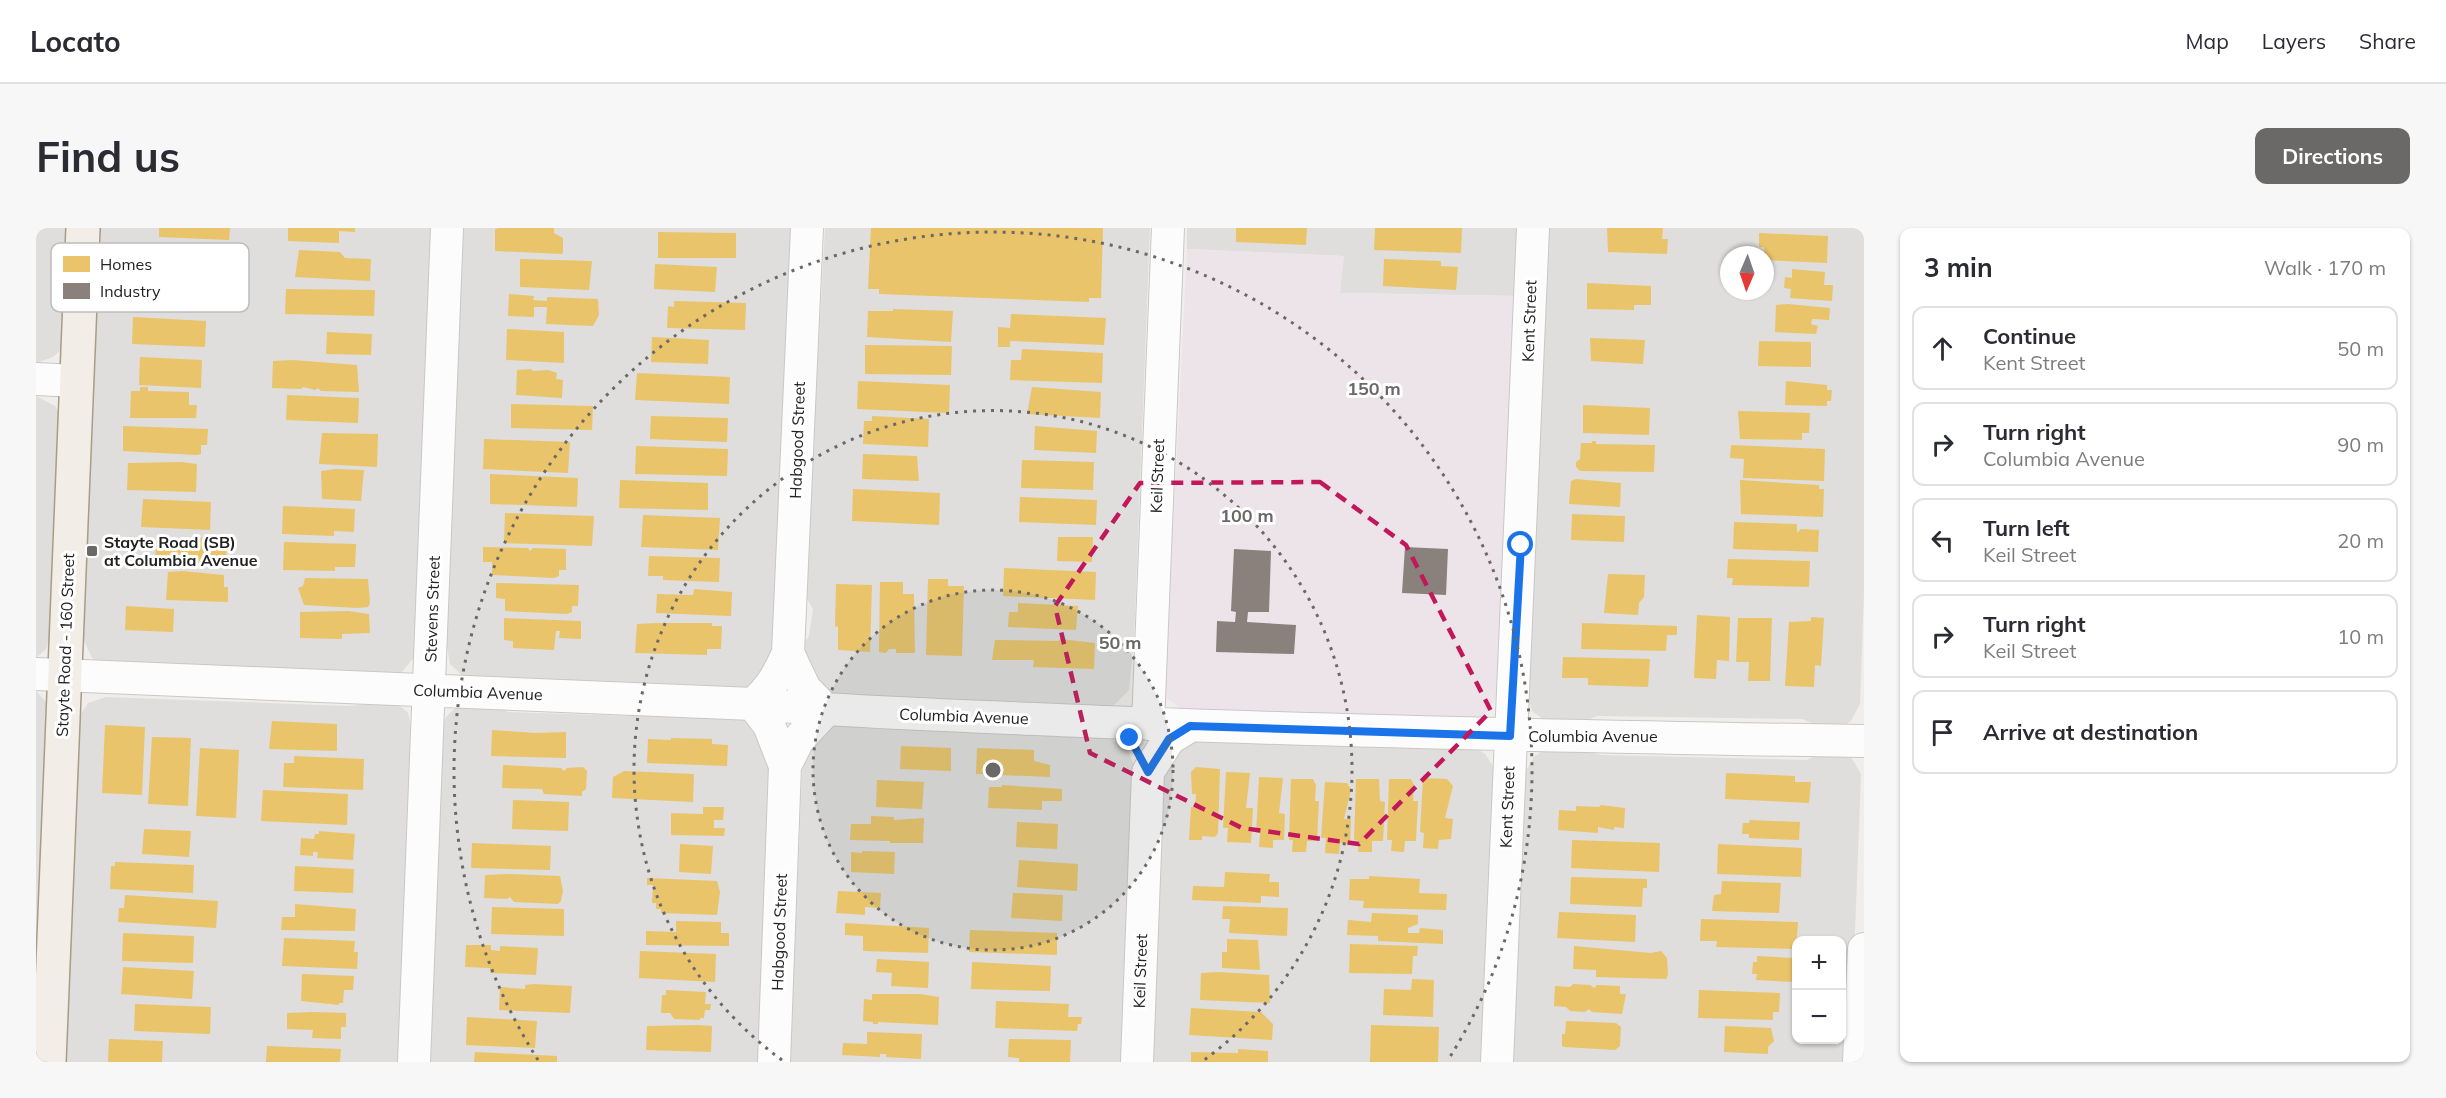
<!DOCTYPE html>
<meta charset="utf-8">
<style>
body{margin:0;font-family:Mulish,sans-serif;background:#f7f7f7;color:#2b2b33}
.controls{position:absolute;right:18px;bottom:18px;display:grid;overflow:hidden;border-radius:12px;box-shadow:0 2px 4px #0004}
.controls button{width:54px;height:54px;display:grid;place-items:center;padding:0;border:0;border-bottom:2px solid #e1e1e2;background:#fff;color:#2b2b33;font:30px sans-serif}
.compass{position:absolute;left:1684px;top:18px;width:54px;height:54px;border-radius:50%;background:#fff;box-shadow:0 2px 4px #0004;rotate:182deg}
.stop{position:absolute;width:18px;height:18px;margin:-14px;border:4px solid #1a73e8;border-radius:50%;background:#fff}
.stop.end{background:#1a73e8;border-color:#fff;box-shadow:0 2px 6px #0008}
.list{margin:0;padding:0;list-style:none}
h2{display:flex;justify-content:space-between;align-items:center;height:78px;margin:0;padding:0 24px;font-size:26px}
h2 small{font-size:20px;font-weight:400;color:#7c7c81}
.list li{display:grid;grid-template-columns:39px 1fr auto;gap:18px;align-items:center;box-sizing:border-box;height:84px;margin:0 12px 12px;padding:0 12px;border:2px solid #e1e1e2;border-radius:12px}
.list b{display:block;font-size:22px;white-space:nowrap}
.list p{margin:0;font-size:20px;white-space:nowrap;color:#7c7c81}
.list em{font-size:20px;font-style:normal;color:#7c7c81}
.icon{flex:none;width:33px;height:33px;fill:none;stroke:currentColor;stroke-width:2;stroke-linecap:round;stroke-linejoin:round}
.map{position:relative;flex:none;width:1828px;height:834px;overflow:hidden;border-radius:12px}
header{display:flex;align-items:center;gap:36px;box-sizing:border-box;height:84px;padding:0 30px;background:#fff;border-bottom:2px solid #e1e1e2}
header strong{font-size:28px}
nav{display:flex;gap:33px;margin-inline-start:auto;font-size:21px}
.intro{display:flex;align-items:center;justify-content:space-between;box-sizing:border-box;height:144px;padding:0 36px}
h1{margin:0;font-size:42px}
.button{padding:15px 27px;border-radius:12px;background:#6a6968;color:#fff;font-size:21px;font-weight:700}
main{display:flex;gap:36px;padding:0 36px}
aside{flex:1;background:#fff;border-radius:12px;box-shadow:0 2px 4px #0004}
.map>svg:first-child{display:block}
</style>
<header>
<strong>Locato</strong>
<nav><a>Map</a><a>Layers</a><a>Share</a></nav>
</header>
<div class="intro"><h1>Find us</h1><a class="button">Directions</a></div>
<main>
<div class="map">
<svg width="1828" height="834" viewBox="0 0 1828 834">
<rect width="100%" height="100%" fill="#f0eeeb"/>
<path fill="#dfdedc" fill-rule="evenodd" d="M0 0H34L26 121 17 129 0 135Z
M61 0H396L379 428 366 444 356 448 64 435 56 430 48 413 47 369Z
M426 0H758L741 424 711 463 428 449 414 436 410 413Z
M789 0H1114L1098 413 1093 462 1079 476 1068 480 789 466 770 431 768 415 773 408 777 381 769 368Z
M1151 0H1487L1484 68 1304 65 1307 28 1151 21Z
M1509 0H1828V364L1824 476 1815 493 1809 497 1787 500 1766 491 1561 488 1550 493H1509L1496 483 1491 464ZM1693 27H1729V63H1693Z
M0 168 19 178 24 187 26 200 13 413 10 421 0 430Z
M0 463 13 477 0 828Z
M70 469 311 478 359 474 372 485 376 502 362 834H26L41 492 52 475Z
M455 476 472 484 590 488 610 480 707 487 737 517 726 834H393L406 501 410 489 422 477Z
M793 498 1070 507 1091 519 1098 538 1087 834H754L767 524Z
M1145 511 1441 521 1449 526 1459 541 1449 834H1114L1126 538Z
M1544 521 1564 527 1771 532 1784 525H1808L1815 529 1825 546 1814 834H1476L1489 544 1498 529 1506 523ZM1760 712H1806V812H1760Z"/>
<path fill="#ede4e9" d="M1151 21 1308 28 1304 65 1484 68 1463 457 1459 472 1450 486 1435 493 1146 481 1129 469 1126 461 1129 332 1138 284Z"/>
<path fill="#e9c46a" d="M123 0H194L193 12 123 9Z
M252 0H319V4L303 3V15L252 13Z
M464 0H518V5L527 10V24L526 26 459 23V1Z
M835 0H1067L1065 70H1053V74L843 66V61H832Z
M1200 0H1271L1270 17 1200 14Z
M1339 0H1426L1425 25 1338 22Z
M1571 0H1627L1626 11H1632L1631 26 1572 24Z
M622 4 700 5V30H622Z
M1723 5 1792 8 1791 35 1729 32 1728 19H1723Z
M263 22 304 24 309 30 335 31 334 53 259 49Z
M484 31 556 33 553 62 484 59Z
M1348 31 1405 33V38L1422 39 1420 62 1347 58Z
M619 36 681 39 679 64 618 61Z
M1756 41 1789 44 1788 57H1797L1796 73 1754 70 1755 61 1748 60 1749 49 1756 50Z
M1551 55 1615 58V77H1598V82L1551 81Z
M250 61 339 62 338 88 249 86Z
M473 66 498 68 497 72 511 73V69L562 71 563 87 557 98 510 96 511 79H498V89L472 88Z
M638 73 710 75 709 102 631 100 632 78 638 79Z
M1752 76 1794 80 1793 92 1776 91 1775 96 1782 98 1780 106 1739 104 1740 77Z
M857 81 917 83 915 114 831 109 832 83H857Z
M975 86 1070 90 1068 117 974 113V119H962V99L974 100Z
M97 89 170 93 169 119 96 116Z
M471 101 528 104V135L470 132Z
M291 104 336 106 335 127 290 126Z
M616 109 673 112 672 136 615 134Z
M1554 110 1609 112 1607 136 1555 133Z
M1723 113 1775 114V139L1722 138Z
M829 117 916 118 915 147 829 146Z
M986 121 1067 125 1066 155 974 152 975 132H985Z
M104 129 166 132 165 160 103 157Z
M257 132 321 137 323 164 285 163 282 160 279 162 267 159 265 161 236 160 237 133Z
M495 141 497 143 512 142 521 145 520 151 527 152 526 170 480 167 481 142Z
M601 145 694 149 693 176 599 172Z
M822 153 914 157 913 185 821 181Z
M1750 153 1791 157V162H1796L1795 173H1791V178L1749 177Z
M104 159H112V163L153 164V177H161L160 190H94L95 163H104Z
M996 159 1065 164 1064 190 991 186Z
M251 167 323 170 322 195 250 192Z
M475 176 557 178 556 202 475 200Z
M1547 177 1614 180 1613 207 1547 205Z
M1702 183 1774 185 1773 205H1766V212L1704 211Z
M615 188 692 190 691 214 614 211Z
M836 188 893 191 892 219 827 216 828 193H836Z
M87 198 172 201 171 217H165V226L160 227 87 223Z
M999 198 1061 203 1060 225 998 222Z
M286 205 342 206 341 239 283 236Z
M448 211 534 214 532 245 447 241Z
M1556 213H1560V216L1619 217 1618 244 1544 243 1540 239V234L1544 231 1545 215H1556Z
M1695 217 1789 221 1788 253 1707 250 1708 231 1694 230Z
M600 218 692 221 691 248 599 246Z
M827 226 881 228 883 253 826 251Z
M986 232 1058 234 1057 262 985 260Z
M145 234 161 236 160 264 91 262 92 235Z
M299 241 328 242 325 273 286 271 285 243Z
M454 246 542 250 541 279 454 276Z
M1540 251 1585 255 1584 279 1533 276 1535 253Z
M584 252 672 255V282L583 280Z
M1704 252 1783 257V261H1788L1787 289 1705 286Z
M817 261 904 265 903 297 816 293Z
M984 269 1061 272 1060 297 983 294Z
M107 271 175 274 174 302 105 299Z
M247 278 319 281 318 304 298 303V308L246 306Z
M469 285 558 288 556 318 468 315Z
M1536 286 1589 288 1588 314 1535 312Z
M607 287 684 290 682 322 605 319Z
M1698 294 1761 296V305L1765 301 1783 302 1782 324 1697 321Z
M154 309 191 311 190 338 119 335 120 313 145 314V310Z
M1022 309H1057L1056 334 1021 333Z
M248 314 320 316 319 339H299V343L247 342Z
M447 319 492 320 494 323 497 320 530 321V342H523V348L518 350 456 347V334H447Z
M613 328 684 330 683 354 627 352V348H612Z
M1692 331 1774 333 1773 359 1696 357 1697 350H1691Z
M968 340 1060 344 1059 372 967 368Z
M146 343 188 347V359H192V374L130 372 132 344Z
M1572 346 1609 347 1608 369 1603 375 1602 387 1568 385Z
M269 350 332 351 334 375 332 379 321 380 268 377 262 360 267 358Z
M892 351H912V358H928L926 428 890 427Z
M844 354H867V366H878L879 425H860V421H853L850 425 843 424Z
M460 355 543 357 542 378H536V384L531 386 469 383V371L460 370Z
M800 356 836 357 834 424 802 422V399L799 398Z
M658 361 696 364 695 388 620 385 621 366 657 367Z
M982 375 1042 378 1040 402 972 399 973 384H982Z
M90 378 138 381 137 404 89 402Z
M312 383 333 386 334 405 306 406V411L264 410V384Z
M1661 387 1694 389 1693 433 1681 432 1680 451 1658 450Z
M1775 389 1788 390 1785 438 1779 437 1778 459 1749 458 1753 394 1775 393Z
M468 390 545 393V411L523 410 524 403H520L518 422 477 420V413L468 412Z
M1702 390H1736L1734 453H1712L1713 434H1700Z
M621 395H676V398H686L685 421H671V427L599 425 601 396Z
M1546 395 1641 398V407H1631L1630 423 1545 421Z
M1024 411 1059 415 1058 441 997 439 998 432H956L959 412 1022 413Z
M1527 429 1614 431 1612 459 1552 457V450H1526Z
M236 493 301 496V523L233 521Z
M69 497 109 499 106 567 66 565Z
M456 502 499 505 530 504V530L455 528Z
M116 509 155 510 152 578 112 576Z
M635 510 676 511V516L692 517 691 538 611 535 612 511 635 512Z
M865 518 915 520V543L864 541Z
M164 520 203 522 200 590 160 588Z
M941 520 998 522V533L1014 537V549L940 546Z
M258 528 328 531 327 562 247 559 248 535H258Z
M467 537 525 540 528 543 531 540 547 539 551 543 550 561 546 564V568L508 566 506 561 466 560Z
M1160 539 1184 541 1182 605 1179 609 1166 608V612H1153L1155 579H1159L1160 566H1156L1155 544Z
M588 543 658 546 657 574 576 570 577 549Z
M1190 544 1214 545 1210 580H1217L1215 615 1191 614 1192 600H1187Z
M1690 545 1759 548V554H1775L1773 575 1689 571Z
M1223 549 1247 550 1243 585 1249 586 1248 612H1237V620L1223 619 1224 605H1220Z
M1387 550 1411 551 1417 558 1409 590 1417 591 1415 611 1403 612 1402 621 1387 620 1388 605 1384 604Z
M1255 551H1277L1280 557 1279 573H1283L1281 613H1271L1270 624H1256L1257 612H1253Z
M1320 551H1343L1344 573 1349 574 1347 613H1336V624H1322L1323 613 1318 612Z
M1353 551H1375L1378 557 1377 573H1382L1380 613H1369L1368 624 1355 623 1356 612H1351Z
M841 552 888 554 886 581 840 579Z
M1289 554 1311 555 1315 562 1308 591H1315L1314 616 1304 615 1303 626 1289 625 1290 610H1285Z
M966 557 1026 561V573H1006V582L952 580 953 559H966Z
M227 562 312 566 311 597 225 593Z
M477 572 533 574 532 603 476 601Z
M1565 577 1589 580 1588 600 1578 599V602L1562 599V605L1522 602 1523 582 1540 583V578L1563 579Z
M667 579H688L687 592H678V600H689L688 608 635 607V585L667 586Z
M835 588 858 589V592L888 590 887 615H854V613L814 612 815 596H835Z
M1714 592 1764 594 1763 612 1713 610V606H1706L1707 595H1713Z
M981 594 1022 596 1021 621 980 619Z
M108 601 155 603 153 629 106 626Z
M283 603 319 606 317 632 281 630 282 624H277V628L264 627 265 610 278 611 279 606H283Z
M1536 612 1624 615 1623 644 1535 640Z
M436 615 515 618 514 642 435 640Z
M644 616 677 618 675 646 643 644Z
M1682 616 1766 620 1765 649 1681 646Z
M826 623 859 624 858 646 815 644V624L826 625Z
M983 632 1042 636 1041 663 981 659Z
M79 634 158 637 157 665 74 661 75 638H79Z
M259 638 318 641 317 665 258 663Z
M1189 644 1234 646 1233 654H1243V669L1225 668V675L1156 672 1157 658 1188 659Z
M475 646 524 648 527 663 525 673 522 676 478 674 474 669 471 671 448 670 449 647Z
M1333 648 1384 651 1383 665 1411 666 1410 682 1327 680 1328 673 1313 672 1314 651H1333Z
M1535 649 1611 651V660H1607L1606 679 1534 676Z
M611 650 681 653 684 664 681 687 625 685V681H620V675H616L617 657H611Z
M1686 653 1745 655 1743 685 1676 683 1678 667 1685 666Z
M802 663 845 665 844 680 829 679V687L800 685Z
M977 665 1027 667 1026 693 975 690Z
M89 667 182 673 180 700 82 694 83 680H88Z
M259 676 320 681 319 703 245 702 246 689H259Z
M1187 678 1252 680 1251 708 1193 705 1194 691H1186Z
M456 679 528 681V708L455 706Z
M1523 684 1600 687 1599 714 1521 710Z
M1336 685 1382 687V696L1372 700V705H1383L1384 700 1407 702V716L1342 713V708L1311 707 1312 692 1335 694Z
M1665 691 1762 694 1760 721 1680 719 1681 713H1664Z
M640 693 685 694V705H693V718L610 717V703L640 704Z
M809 695 893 700 892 725 827 723V708L809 707Z
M934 702 1021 705V727L933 724Z
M87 705 158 708 157 735 86 733Z
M248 710 319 713 318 724H322L321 741 246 738Z
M1191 711 1222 712 1224 742 1186 740V724H1191Z
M1314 716 1382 718 1381 728H1377L1376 746 1313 745Z
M430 717H455V722L464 723V718L502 720 500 747 454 745V740L429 739Z
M1538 718 1615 725 1625 723 1631 730 1632 747 1630 751 1560 749V742L1537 741Z
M604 723 680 726 679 754 603 750Z
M1721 728 1758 730 1757 754 1720 752 1721 746H1716L1717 734H1721Z
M841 731 893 734 892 760 855 758 856 745 840 744Z
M936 734 1015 738 1014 763 935 761Z
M87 739 158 743 156 771 85 766Z
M1183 744 1233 747 1234 775 1164 772 1165 745Z
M266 746 318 748 317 762H308L307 775H303V777L265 773Z
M1376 751 1398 752 1397 789 1347 787 1348 761 1375 762Z
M498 756 536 758 534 785 463 782 464 759 489 761V757Z
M1537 756 1554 757 1558 760 1561 757 1584 758V766H1590L1586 786 1556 784 1553 781 1549 784 1534 783 1530 779 1518 778 1519 758 1534 759Z
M630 762 670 764 669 776H675L674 782H669L668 790H664V792L638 791 634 785H625L626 767H630Z
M1663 762 1744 765 1743 784H1737V792L1662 790Z
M836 766H884L903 769 902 797 842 794V796H837V794L827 793 828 771 836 772Z
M960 773 1033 776 1032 789H1046L1045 796H1042L1041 803 959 800Z
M99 776 175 779 174 806 98 803Z
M1155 780 1225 784 1237 796 1236 812 1153 807Z
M277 784 310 785V799H305V811L276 810 277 802 251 801V785Z
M431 789 501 793 499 820 430 817Z
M1530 793 1580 795 1585 799 1584 818 1579 822 1528 819 1526 818V806H1529Z
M662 797 676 798 675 824 610 822 611 798Z
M1335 797 1403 799 1402 834H1334Z
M1689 798 1735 800 1738 813 1732 819V826L1688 824Z
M831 804 886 806 885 831 850 829V826H844V829L806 827 807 815 831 816Z
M73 811 127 813 126 834H72Z
M973 811 1035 812 1034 834H983V830L972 829Z
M231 818 305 821 304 834H230Z
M1202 821 1232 823V834H1155V824L1202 825Z
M439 824 521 828V834H438Z"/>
<path fill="#8a817c" d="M1369 319 1412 321 1410 367 1366 365Z
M1198 321 1235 323 1233 384H1212L1211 394 1260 397 1258 426 1180 424 1181 393 1199 394 1200 384 1195 383Z"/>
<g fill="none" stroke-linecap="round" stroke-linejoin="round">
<defs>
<path id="minor" d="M0 151 41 153
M752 425 769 461 790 482
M0 446 717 476C827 485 937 488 1046 493 1307 504 1567 509 1828 513
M717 476C735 461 743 445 752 425L771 0
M717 476 733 497 749 538 738 834
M1112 496 1132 0
M749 538 762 512 790 482
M378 834 411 0
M1101 834 1112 544 1133 511 1154 498
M1461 834 1497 0
M1823 834 1828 721"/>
<path id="major" d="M13 834 47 0"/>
</defs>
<use href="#minor" stroke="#c9c8c7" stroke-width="34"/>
<use href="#major" stroke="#a79c86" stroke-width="36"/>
<use href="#minor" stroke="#fdfcfc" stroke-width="32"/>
<use href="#major" stroke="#f3ede7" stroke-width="33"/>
</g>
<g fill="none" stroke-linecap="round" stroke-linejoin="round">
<path stroke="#1a73e8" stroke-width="8" d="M1094 510 1112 544 1133 511 1154 498 1474 508 1485 317"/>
</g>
<path fill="none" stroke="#c2185b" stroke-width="4.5" stroke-dasharray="12 8" stroke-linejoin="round" d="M1284 254 1370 317 1455 483 1323 616 1206 600 1054 525 1019 378 1104 255Z"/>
<circle cx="957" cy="542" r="180" fill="#6a6968" fill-opacity=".12"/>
<g fill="none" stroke="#6a6968" stroke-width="3" stroke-dasharray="3 6">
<circle cx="957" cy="542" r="180"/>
<path d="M746 832A359 359 0 1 1 1168 832"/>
<path d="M502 832A539 539 0 1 1 1412 832"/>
</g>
<rect fill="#6a6968" stroke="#fff" stroke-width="2" x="50" y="317" width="12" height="12" rx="3"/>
<g text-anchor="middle" stroke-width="6" stroke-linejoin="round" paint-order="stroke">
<g font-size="16" fill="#222" stroke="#fff">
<text transform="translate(1493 93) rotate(-88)" y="6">Kent Street</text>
<text transform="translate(761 212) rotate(-88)" y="6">Habgood Street</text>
<text transform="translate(1121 248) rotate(-88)" y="6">Keil Street</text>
<text transform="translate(396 381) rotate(-88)" y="6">Stevens Street</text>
<text transform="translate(29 417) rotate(-88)" y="6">Stayte Road - 160 Street</text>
<text transform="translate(442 464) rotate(2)" y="6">Columbia Avenue</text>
<text transform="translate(928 488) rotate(2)" y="6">Columbia Avenue</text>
<text x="1557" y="514">Columbia Avenue</text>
<text transform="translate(1471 579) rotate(-88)" y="6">Kent Street</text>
<text transform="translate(743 704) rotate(-88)" y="6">Habgood Street</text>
<text transform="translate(1104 743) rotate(-88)" y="6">Keil Street</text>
</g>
<g font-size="16" font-weight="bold" fill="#222" stroke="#fff" text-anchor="start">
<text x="68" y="320">Stayte Road (SB)<tspan x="68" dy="18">at Columbia Avenue</tspan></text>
</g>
</g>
<rect x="15" y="15" width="198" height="69" rx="9" fill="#fff" stroke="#bdbdbd" stroke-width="1.5"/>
<rect x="27" y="28" width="27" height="16" fill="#e9c46a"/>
<rect x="27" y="55" width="27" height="16" fill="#8a817c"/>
<g font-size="16" fill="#222">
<text x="64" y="42">Homes</text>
<text x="64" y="69">Industry</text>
</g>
<circle cx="957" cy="542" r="9" fill="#6a6968" stroke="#fff" stroke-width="3"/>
<g font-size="18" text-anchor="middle" font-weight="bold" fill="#6a6968" stroke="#fff" stroke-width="6" stroke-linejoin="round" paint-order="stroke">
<text x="1338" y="167">150 m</text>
<text x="1211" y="294">100 m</text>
<text x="1084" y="421">50 m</text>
</g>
</svg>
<div class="controls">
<button>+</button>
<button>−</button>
</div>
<svg class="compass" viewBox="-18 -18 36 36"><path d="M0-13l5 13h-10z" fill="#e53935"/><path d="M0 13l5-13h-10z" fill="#7c7c81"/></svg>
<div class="stop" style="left:1485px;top:317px"></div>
<div class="stop end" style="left:1094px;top:510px"></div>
</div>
<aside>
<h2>3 min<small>Walk · 170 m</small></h2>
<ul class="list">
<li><svg class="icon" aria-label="ahead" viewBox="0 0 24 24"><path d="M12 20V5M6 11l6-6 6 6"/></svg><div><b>Continue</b><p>Kent Street</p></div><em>50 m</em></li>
<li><svg class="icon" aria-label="right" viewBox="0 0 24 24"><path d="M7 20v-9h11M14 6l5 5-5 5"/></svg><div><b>Turn right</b><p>Columbia Avenue</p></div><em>90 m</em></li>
<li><svg class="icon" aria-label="left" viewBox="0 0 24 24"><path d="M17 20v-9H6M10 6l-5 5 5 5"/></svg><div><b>Turn left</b><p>Keil Street</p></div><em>20 m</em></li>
<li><svg class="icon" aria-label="right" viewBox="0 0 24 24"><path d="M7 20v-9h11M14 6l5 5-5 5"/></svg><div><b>Turn right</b><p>Keil Street</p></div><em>10 m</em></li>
<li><svg class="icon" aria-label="arrive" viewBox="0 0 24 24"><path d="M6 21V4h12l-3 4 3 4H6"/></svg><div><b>Arrive at destination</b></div></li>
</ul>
</aside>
</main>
